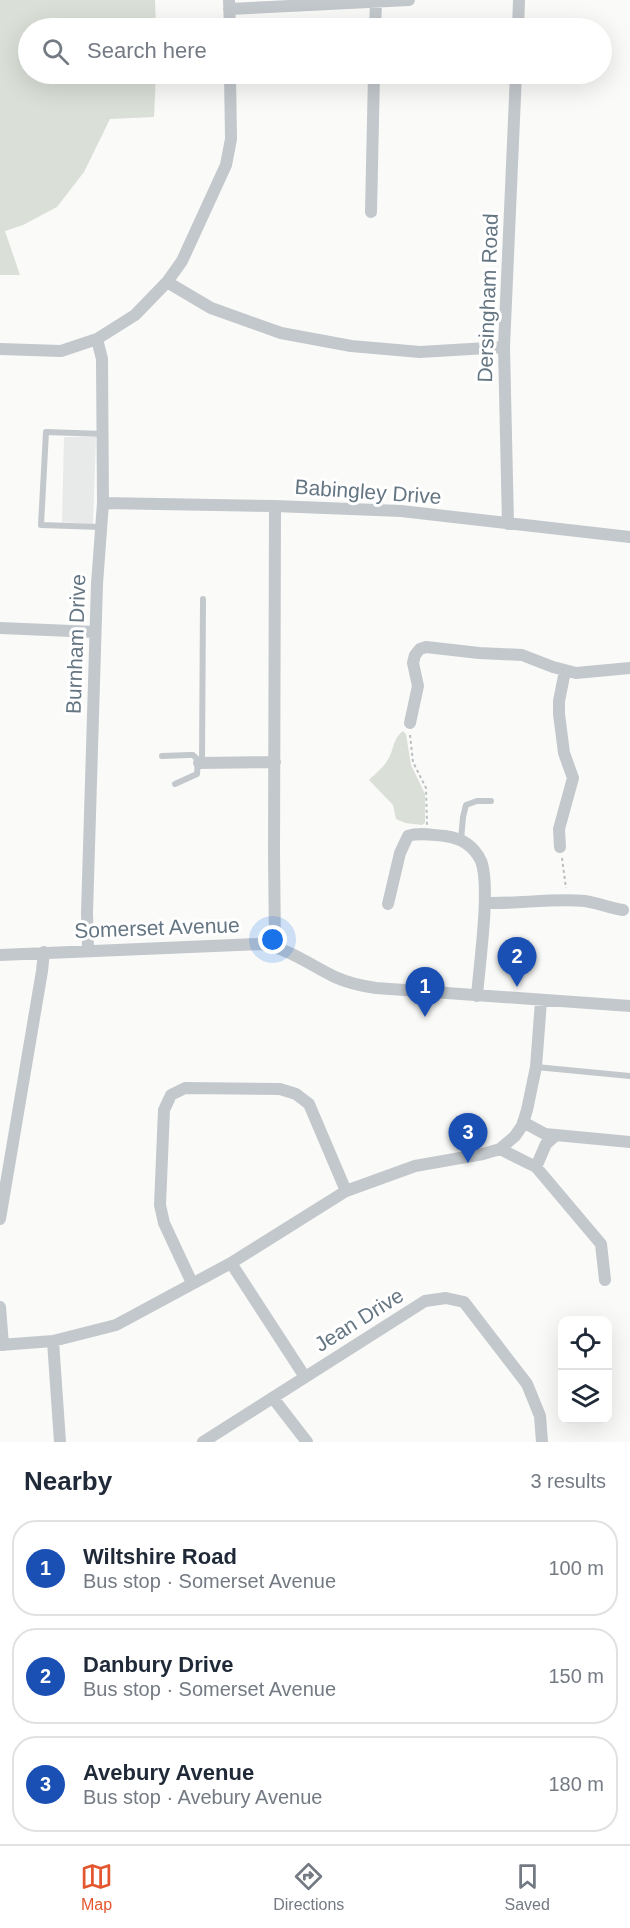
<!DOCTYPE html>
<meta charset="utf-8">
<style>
body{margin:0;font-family:Helvetica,sans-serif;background:#f6f6f7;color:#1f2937}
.controls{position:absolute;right:18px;bottom:18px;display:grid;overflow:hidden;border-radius:12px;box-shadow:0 6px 24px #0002}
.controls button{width:54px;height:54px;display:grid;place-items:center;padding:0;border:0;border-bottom:2px solid #e0e1e3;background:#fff;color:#1f2937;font:30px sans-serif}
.you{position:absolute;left:273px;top:940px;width:21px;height:21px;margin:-15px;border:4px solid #fff;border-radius:50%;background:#1a73e8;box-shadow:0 0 0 9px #1a73e833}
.badge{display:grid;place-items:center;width:39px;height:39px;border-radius:50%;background:#e4572e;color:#fff;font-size:20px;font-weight:700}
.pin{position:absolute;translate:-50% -50px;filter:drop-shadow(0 2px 3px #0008)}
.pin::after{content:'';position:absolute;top:32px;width:21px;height:18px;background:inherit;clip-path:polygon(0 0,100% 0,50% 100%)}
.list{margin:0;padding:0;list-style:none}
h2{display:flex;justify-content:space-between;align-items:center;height:78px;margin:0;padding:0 24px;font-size:26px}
h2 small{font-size:20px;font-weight:400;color:#747a83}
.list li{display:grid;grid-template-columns:39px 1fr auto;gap:18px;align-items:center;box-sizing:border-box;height:96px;margin:0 12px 12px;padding:0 12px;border:2px solid #e0e1e3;border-radius:24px}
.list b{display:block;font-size:22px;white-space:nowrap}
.list p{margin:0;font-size:20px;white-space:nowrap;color:#747a83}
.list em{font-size:20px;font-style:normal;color:#747a83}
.icon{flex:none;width:33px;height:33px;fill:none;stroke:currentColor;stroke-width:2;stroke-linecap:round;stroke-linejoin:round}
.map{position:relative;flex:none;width:630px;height:1442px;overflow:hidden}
.search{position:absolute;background:#fff;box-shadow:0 6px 24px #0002;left:18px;right:18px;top:18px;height:66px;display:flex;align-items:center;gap:15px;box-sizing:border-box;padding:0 21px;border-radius:33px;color:#747a83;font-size:22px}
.sheet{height:402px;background:#fff}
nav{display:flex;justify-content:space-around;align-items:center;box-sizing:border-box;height:84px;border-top:2px solid #e0e1e3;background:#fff;font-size:16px;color:#747a83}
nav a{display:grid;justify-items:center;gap:3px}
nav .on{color:#e4572e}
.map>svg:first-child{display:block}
</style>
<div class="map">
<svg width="630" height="1442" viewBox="0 0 630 1442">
<rect width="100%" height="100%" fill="#fafaf8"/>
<path fill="#e8e9e9" d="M64 437H96L93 524 62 522Z"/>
<path fill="#dadfd7" d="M0 0H155L156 28H28V74H156L154 117 110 119 84 172 57 207 23 225 5 231 20 275H0Z
M403 731 406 734 411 765 425 794V823L422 825 405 823 396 819 393 805 369 780C375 774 383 768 387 761 394 752 392 739 403 731Z"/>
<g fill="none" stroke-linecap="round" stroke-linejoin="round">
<path stroke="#bbbfc2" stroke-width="2" stroke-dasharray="3 3" stroke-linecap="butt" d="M410 735 413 762 426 788 427 825
M562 858 566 888"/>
<path stroke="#c3c8cc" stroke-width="6" d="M100 527 41 525 46 432 103 434
M162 756 189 755H193L198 760 197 774 175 784
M202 763 203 599
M461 840 463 817 466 805 477 801H491
M536 1067 630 1076"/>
<path stroke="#c3c8cc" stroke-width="12" d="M229 0 230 28
M229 9 409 0
M375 28 376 3
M518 28 519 0
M371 212 374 74
M167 282 211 308 281 333 351 346 420 352 504 347
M0 349 61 351 97 339 135 315 167 282 182 261 226 165 231 139 230 74
M103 503 275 506 401 511 630 537
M508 524 504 347 516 74
M0 628 95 632
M410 723 418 686 413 663 415 655 420 649 426 647 479 653 522 655 553 667 576 673 630 668
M199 763 275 762
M560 847 559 829 573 778 564 753 559 714V701L565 671
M485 903C518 904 553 898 585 901 598 903 610 908 623 910
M388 904 400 853 408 836C419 832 432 835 445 836 461 838 474 846 481 861 491 886 479 967 477 996
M275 946 274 854 275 506
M88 950 87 913 97 584 103 503 102 359 97 339
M0 955 259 944C287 947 310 965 335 977 348 983 362 986 376 988L630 1006
M523 1122 545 1134 630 1142
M500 1149 536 1167 601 1244 605 1280
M536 1167 546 1144 555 1136
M0 1219 42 971 44 952
M231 1263 305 1377
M192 1283 164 1223 160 1205 164 1110 171 1095 185 1088 280 1089 296 1094 309 1104 346 1191
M0 1307 3 1345
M53 1341 60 1442
M0 1345 53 1341 116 1325 231 1263 346 1191 415 1166 483 1154 500 1149 515 1136 522 1126 527 1110 536 1067 541 1001
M273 1398 307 1442
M203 1442 425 1301 446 1298 464 1302 527 1384 540 1416 542 1442"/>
</g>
<g text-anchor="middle" stroke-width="6" stroke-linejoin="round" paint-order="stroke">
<g font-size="21" fill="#657683" stroke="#fff">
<text transform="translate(488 298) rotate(-88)" y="7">Dersingham Road</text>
<text transform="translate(368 492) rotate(4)" y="7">Babingley Drive</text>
<text transform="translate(76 644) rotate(-88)" y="7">Burnham Drive</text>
<text transform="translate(157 928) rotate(-2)" y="7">Somerset Avenue</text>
<text transform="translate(359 1320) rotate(-32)" y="7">Jean Drive</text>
</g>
</g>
</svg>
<div class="controls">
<button><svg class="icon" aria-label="locate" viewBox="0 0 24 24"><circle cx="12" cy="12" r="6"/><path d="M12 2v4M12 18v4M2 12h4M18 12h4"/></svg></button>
<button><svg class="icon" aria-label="layers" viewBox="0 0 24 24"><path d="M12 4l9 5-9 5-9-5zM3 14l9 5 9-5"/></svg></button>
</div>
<div class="you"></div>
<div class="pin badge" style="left:425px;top:1017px;background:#1a4fb4">1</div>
<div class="pin badge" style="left:517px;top:987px;background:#1a4fb4">2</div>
<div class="pin badge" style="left:468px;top:1163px;background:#1a4fb4">3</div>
<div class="search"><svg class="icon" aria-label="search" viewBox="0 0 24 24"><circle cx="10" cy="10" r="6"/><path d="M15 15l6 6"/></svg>Search here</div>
</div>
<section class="sheet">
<h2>Nearby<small>3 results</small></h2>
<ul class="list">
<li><span class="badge" style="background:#1a4fb4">1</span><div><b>Wiltshire Road</b><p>Bus stop · Somerset Avenue</p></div><em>100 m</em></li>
<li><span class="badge" style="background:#1a4fb4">2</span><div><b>Danbury Drive</b><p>Bus stop · Somerset Avenue</p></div><em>150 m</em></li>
<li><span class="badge" style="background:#1a4fb4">3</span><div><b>Avebury Avenue</b><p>Bus stop · Avebury Avenue</p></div><em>180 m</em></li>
</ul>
</section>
<nav>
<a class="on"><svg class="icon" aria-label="map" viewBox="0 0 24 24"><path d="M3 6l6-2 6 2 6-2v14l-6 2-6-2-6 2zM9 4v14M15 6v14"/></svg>Map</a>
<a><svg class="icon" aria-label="directions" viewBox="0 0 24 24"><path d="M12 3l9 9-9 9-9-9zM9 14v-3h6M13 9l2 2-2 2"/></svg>Directions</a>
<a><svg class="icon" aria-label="saved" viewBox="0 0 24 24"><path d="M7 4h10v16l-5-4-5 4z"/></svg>Saved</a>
</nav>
